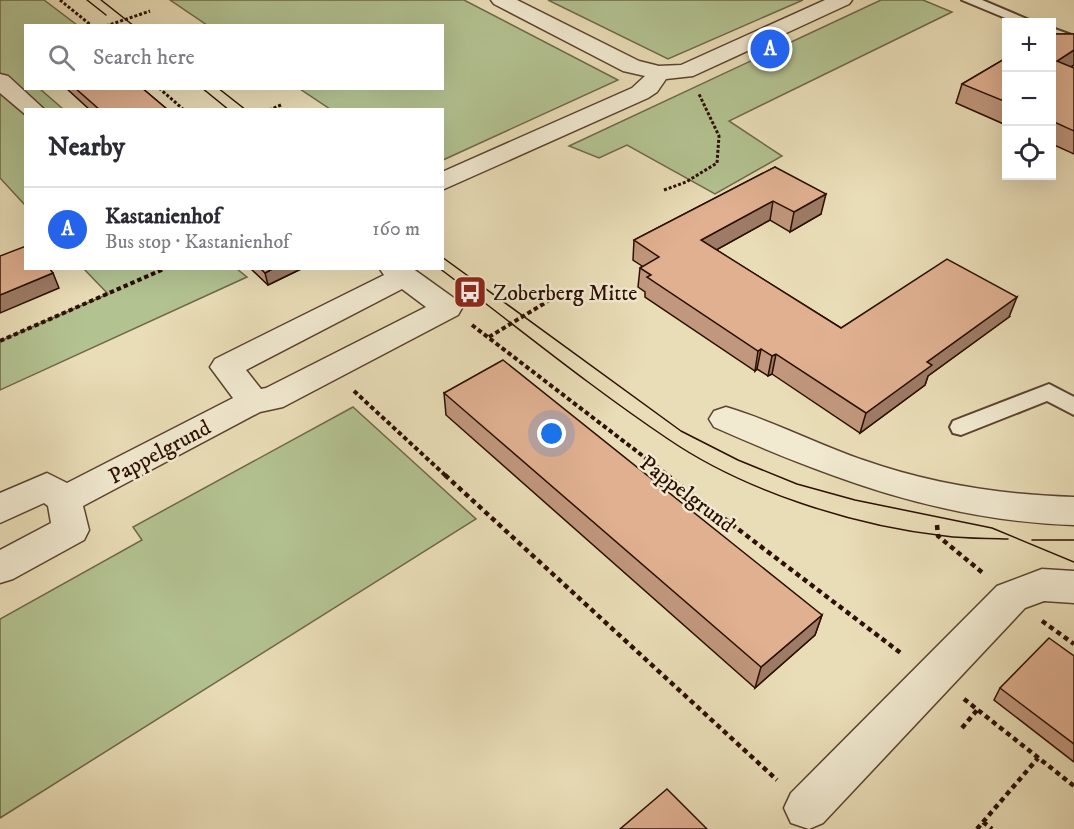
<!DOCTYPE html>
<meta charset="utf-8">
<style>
body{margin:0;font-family:"IM FELL DW Pica",serif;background:#f2f2f3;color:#2b2b33}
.controls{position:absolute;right:18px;top:18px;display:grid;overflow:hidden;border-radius:0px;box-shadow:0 6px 24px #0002}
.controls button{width:54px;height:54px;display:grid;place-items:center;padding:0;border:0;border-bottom:2px solid #e1e1e2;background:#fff;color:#2b2b33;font:30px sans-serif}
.you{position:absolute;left:552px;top:434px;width:21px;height:21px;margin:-15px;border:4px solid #fff;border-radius:50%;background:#1a73e8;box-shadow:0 0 0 9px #1a73e833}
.badge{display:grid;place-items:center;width:39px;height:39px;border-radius:50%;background:#2563eb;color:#fff;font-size:20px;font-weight:700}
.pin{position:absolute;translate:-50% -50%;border:3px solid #fff;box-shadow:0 2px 6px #0006}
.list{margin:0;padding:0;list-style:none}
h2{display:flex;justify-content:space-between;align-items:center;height:78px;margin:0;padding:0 24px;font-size:26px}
h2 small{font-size:20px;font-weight:400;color:#7c7c81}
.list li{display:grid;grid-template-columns:39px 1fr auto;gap:18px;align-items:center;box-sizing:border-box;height:84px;padding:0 24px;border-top:2px solid #e1e1e2}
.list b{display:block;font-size:22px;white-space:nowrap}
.list p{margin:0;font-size:20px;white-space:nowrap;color:#7c7c81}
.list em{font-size:20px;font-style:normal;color:#7c7c81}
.icon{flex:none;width:33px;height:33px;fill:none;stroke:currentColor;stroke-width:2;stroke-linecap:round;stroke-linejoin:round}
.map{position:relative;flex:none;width:1074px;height:829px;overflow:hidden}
.search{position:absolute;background:#fff;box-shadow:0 6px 24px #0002;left:24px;top:24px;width:420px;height:66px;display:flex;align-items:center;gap:15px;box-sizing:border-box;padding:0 21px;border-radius:0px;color:#7c7c81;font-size:22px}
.panel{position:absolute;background:#fff;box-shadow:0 6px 24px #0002;left:24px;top:108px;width:420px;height:162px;border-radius:0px}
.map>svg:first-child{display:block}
</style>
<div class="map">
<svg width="1074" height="829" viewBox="0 0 1074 829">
<rect width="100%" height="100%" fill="#e9ddb7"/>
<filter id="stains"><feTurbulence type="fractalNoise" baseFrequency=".00333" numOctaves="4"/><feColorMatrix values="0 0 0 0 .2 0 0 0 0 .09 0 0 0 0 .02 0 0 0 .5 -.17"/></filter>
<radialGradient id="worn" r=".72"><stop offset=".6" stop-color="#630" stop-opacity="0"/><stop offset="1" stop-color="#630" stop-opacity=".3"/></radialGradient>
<path fill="#b3c291" stroke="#6f6849" stroke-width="1.5" d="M0 0H44L77 25 26 26V88L40 89 63 109 26 110 25 205 0 178Z
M170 0H464L618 80 443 160 442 110 330 109 300 89 442 88V26L207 25Z
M548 0H803L668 59Z
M881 0H923L952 12 729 121 782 156 715 194 627 145 599 158 569 146Z
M84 269H237L247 277 0 390V341L108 294Z
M353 407 476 519 0 818V619L142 540 133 527Z"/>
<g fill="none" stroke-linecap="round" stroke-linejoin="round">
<defs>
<path id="service" d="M962 0H982L1034 22H1015Z
M1052 28 1074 36V45L1052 37Z
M1049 384 1074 397V415L1047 401 961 435 953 433 950 427 953 421Z"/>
<path id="minor" d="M491 0H517L639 61 659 66 681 65 825 0H852L849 4 693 76 666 79 657 92 648 98 442 190V172L632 88 645 76 623 71 494 4Z
M0 74 8 76 45 110H26V115L0 93Z
M379 268H412L458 301 462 308 458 315 283 407 260 412 83 506 89 530 84 540 13 579 0 583V550L51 523 48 506 44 503 0 523V493L47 473 67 483 233 398 210 367 215 359 384 275ZM402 289 426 307 266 388 261 389 246 370Z
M726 407C773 421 817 444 863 460 931 484 1002 495 1074 497V525C944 521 832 479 714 427L709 419 714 411Z
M1042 569 1074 571V603L1044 601 1025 608 823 823 809 829 791 823 784 808 791 793 997 586Z"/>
</defs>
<use href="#service" stroke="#5a422e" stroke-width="4"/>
<use href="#minor" stroke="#5a422e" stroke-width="3"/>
<path stroke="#2b0f01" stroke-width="3" stroke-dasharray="3 2" stroke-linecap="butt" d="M60 0 92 26
M106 26 150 11
M159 88 184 110
M269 110 281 105
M664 190 686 182 717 163 719 136 699 94"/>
<path stroke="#2b0f01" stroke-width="4" stroke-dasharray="4.5 3" stroke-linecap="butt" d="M472 325 669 476
M489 337 553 298
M0 341 166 268
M354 391 446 476"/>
<path stroke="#2b0f01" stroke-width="4.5" stroke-dasharray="5 4" stroke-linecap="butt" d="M445 475 777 780
M667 475 902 654
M937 525 938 536 984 574
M1042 621 1074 644
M964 699 1074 786
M962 728 978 709
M983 822 992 829
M977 829 1038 758"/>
<use href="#service" fill="#f1e9d0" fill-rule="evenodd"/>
<use href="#minor" fill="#f1e9d0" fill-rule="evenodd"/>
<path stroke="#2b0f01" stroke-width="1.5" d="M87 0 106 15
M101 0 134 26
M202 88 229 110
M218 88 246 110
M442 257 681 431 738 460 797 484 855 500 992 528 1074 562
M439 268C515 325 589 386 668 439 744 491 854 526 945 536 966 539 987 538 1008 539
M1032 540H1074"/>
</g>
<path fill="#c1977d" stroke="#2b0f01" stroke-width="1.5" d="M1052 34H1074V65L1071 66 1074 68V154L1052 144Z
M1006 58V125L956 103 962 84Z
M66 88H142L168 110H90Z
M775 167 821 214 790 232 770 220 716 250 841 328 1009 317 928 376 925 385 860 433 772 374 768 376 757 369 755 371 645 297V292L638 287 640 268 642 266 633 260 634 240Z
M250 268H303L268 285Z
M444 393 822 615 815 635 755 688 446 415Z
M1074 656V762L994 700 1000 688Z"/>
<path fill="#9d7b66" stroke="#2b0f01" stroke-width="1.5" d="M1074 50V65L1052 79 1057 61Z
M826 194 821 214 790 232 794 212Z
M773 201 770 220 698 260 701 240Z
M274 268H303L268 285 265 273Z
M53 273 59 288 0 313V295Z
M1017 297 1009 317 928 376 925 385 860 433 866 413 927 362Z
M761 349 757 369 755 371 758 351Z
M776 354 772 374 768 376 772 356Z
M822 615 815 635 755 688 761 667Z"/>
<path fill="#e0b091" stroke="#2b0f01" stroke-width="1.5" d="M1052 34H1074V50L1057 61 1074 68V131L1052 121Z
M1006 58V102L962 84Z
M75 88H142L168 110H100Z
M775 167 826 194 794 212 773 201 701 240 841 328 947 259 1017 297 927 362 932 365 866 413 776 354 772 356 761 349 758 351 647 277 651 275 640 268 659 257 634 240Z
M26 246V268H49L53 273 0 295V256Z
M260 268H274L265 273Z
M503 360 822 615 761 667 444 393Z
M1049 638 1074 656V744L1000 688Z
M667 789 707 829H620Z"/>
<defs>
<symbol id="bus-square" viewBox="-11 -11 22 22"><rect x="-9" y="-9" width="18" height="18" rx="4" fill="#8f2418" stroke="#f1e9d0"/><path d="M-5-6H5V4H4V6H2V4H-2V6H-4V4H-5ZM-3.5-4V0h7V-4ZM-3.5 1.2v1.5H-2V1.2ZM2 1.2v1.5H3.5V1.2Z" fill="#fff"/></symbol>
</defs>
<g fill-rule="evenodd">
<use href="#bus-square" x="451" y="273" width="38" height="38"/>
</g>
<g text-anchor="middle" stroke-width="5" stroke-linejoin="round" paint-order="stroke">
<g font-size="22" fill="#2b0f01" stroke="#f1e9d0" text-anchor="start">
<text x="493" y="300">Zoberberg Mitte</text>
</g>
<g font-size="22" fill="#2b0f01" stroke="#f1e9d0">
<text transform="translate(159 451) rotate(-28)" y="8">Pappelgrund</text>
<text transform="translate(688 493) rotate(37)" y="8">Pappelgrund</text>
</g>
</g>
<rect width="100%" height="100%" filter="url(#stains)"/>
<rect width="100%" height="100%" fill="url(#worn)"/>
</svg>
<div class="controls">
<button>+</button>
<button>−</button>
<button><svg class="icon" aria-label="locate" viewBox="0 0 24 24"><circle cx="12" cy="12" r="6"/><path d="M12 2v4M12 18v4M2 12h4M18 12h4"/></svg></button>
</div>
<div class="you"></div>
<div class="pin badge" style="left:770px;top:49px">A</div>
<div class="search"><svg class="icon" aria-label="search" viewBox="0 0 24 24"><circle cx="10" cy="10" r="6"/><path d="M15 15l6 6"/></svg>Search here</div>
<section class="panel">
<h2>Nearby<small></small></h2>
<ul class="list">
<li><span class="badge">A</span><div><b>Kastanienhof</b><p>Bus stop · Kastanienhof</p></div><em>160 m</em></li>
</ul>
</section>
</div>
